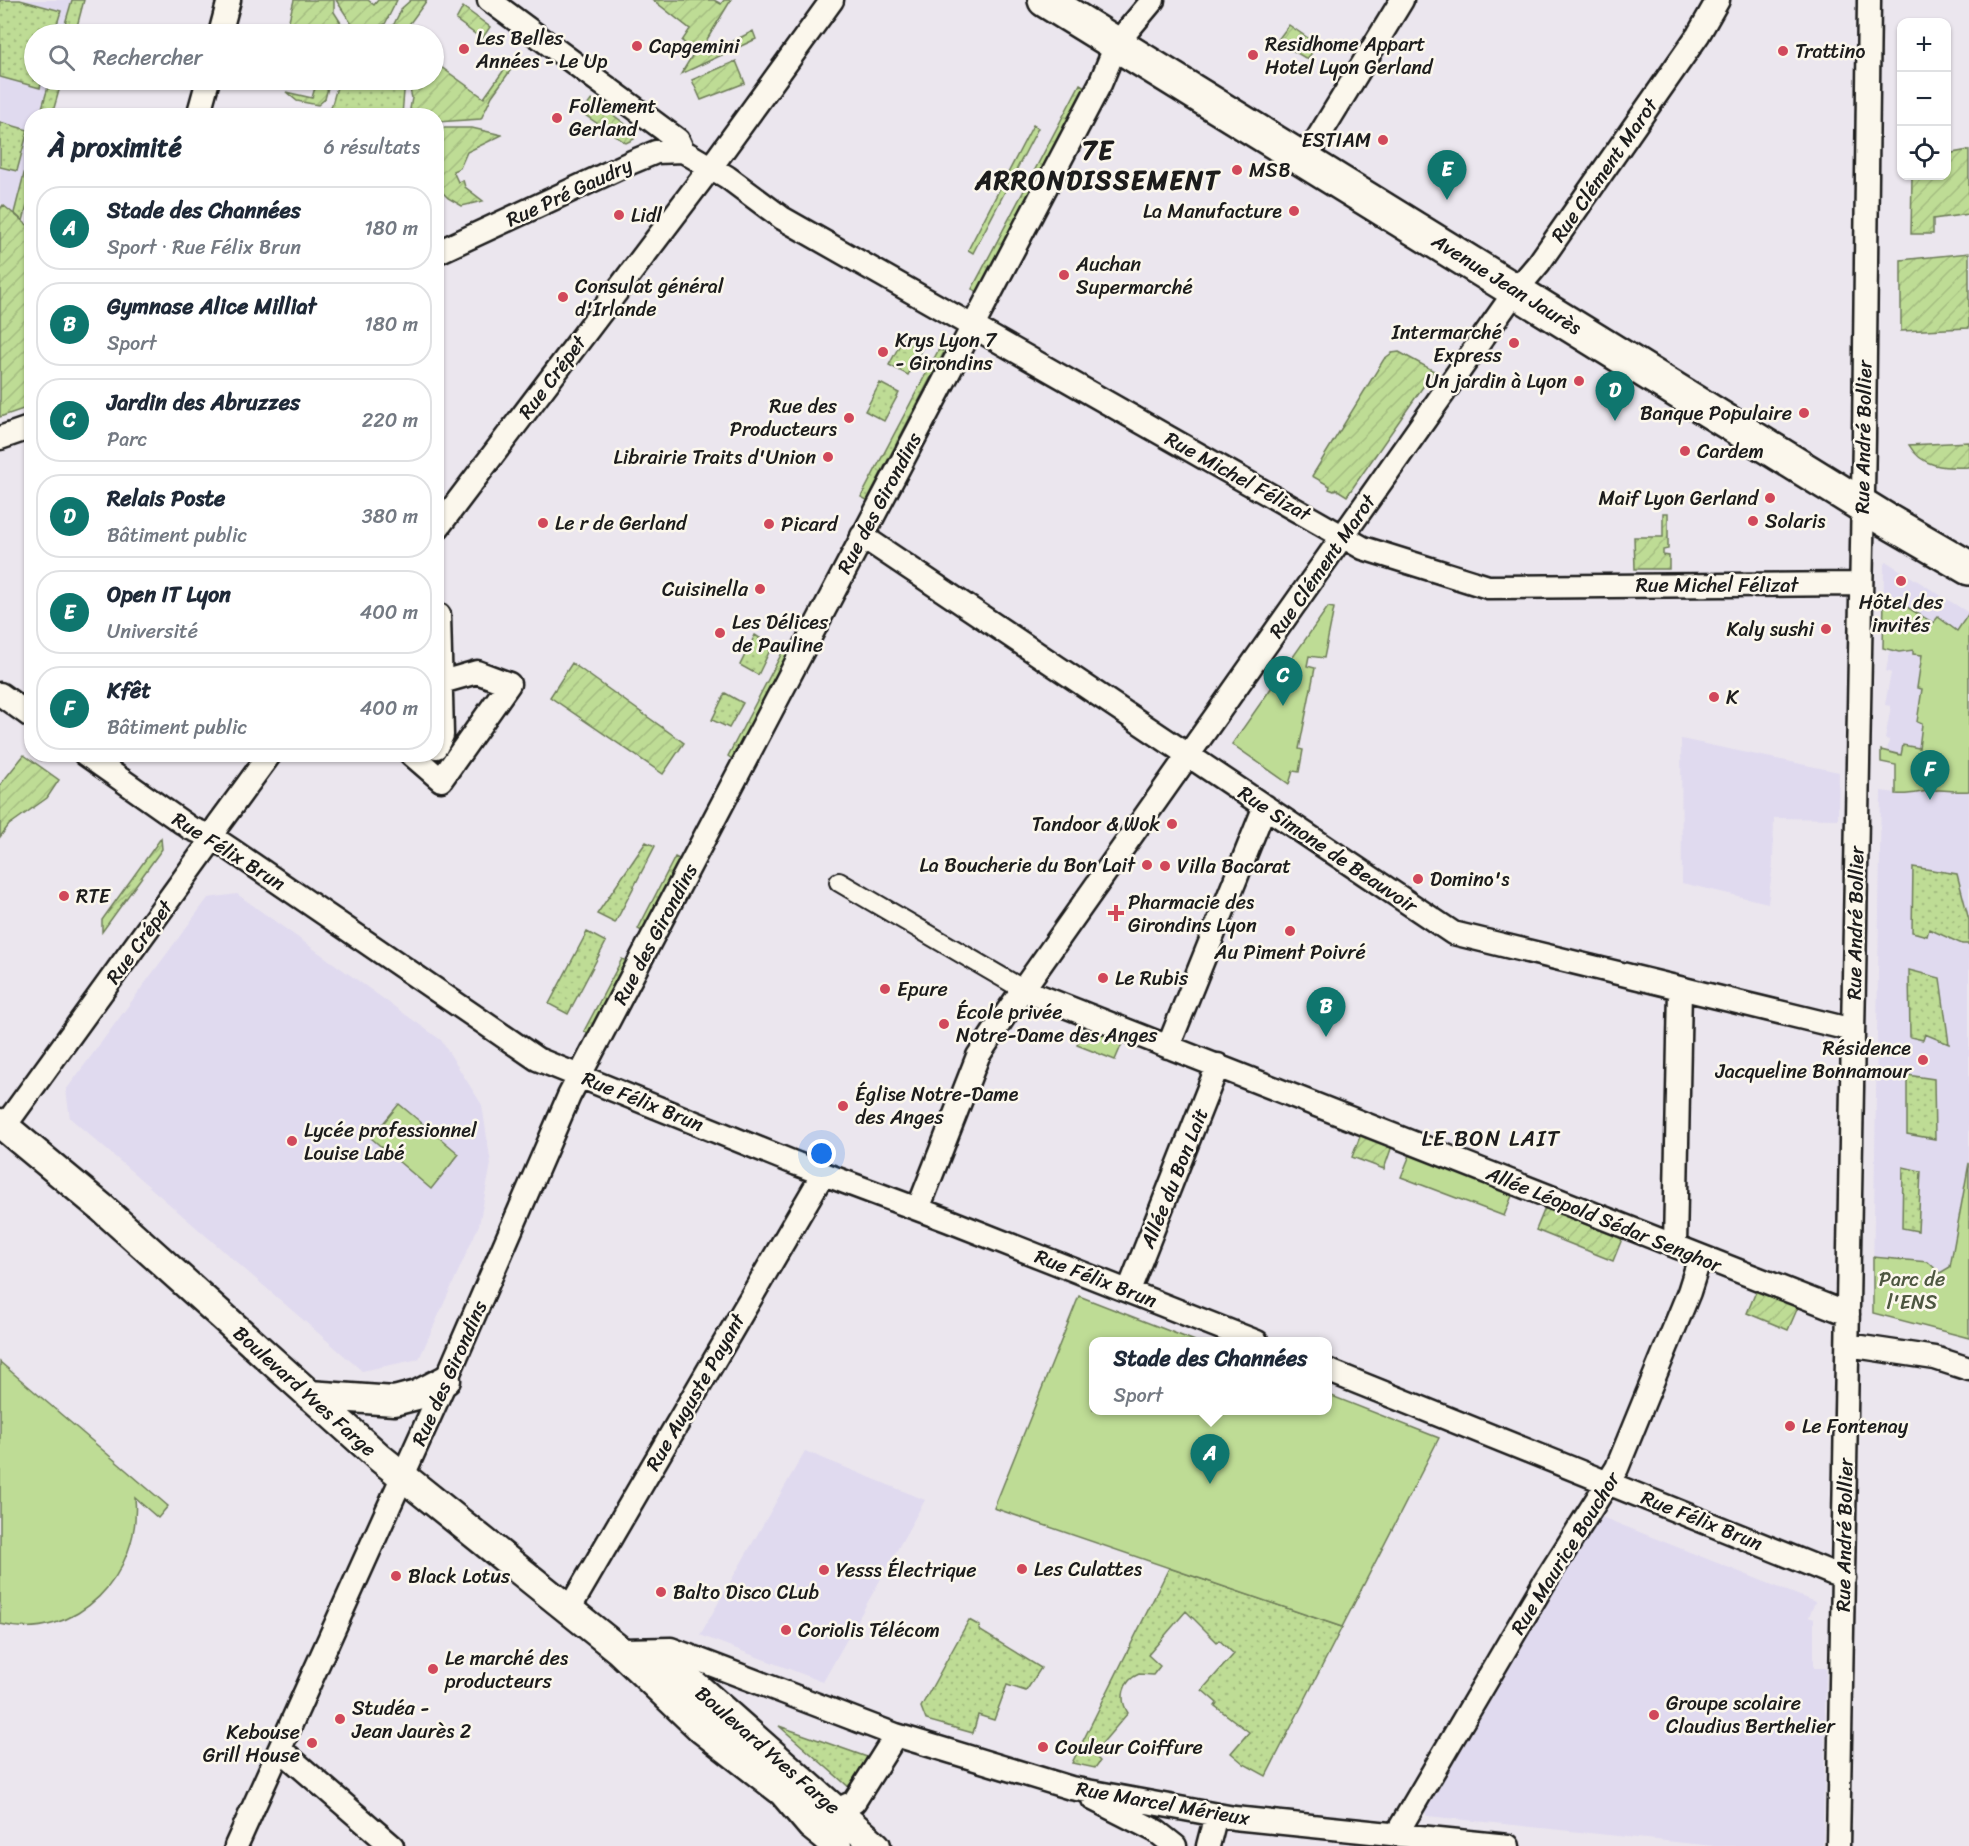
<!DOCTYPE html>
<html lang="fr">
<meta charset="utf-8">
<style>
body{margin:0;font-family:Sriracha,sans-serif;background:#f2f2f3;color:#1f2937}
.controls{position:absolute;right:18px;top:18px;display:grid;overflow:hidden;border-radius:12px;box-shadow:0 2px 4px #0004}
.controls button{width:54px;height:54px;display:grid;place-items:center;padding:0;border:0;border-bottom:2px solid #e0e1e3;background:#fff;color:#1f2937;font:30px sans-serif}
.you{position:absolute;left:822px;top:1154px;width:21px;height:21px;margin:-15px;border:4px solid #fff;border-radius:50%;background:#1a73e8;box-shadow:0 0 0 9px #1a73e833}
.badge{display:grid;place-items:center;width:39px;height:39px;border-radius:50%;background:#0f766e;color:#fff;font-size:20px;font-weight:700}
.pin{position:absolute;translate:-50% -50px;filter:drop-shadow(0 2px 3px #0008)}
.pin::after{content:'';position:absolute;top:32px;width:21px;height:18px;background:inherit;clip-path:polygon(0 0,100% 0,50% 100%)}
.popup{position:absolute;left:1089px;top:1337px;width:243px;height:78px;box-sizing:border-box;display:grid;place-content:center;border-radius:12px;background:#fff;filter:drop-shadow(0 2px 4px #0005);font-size:20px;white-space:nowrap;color:#747a83}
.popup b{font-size:22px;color:#1f2937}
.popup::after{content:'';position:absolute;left:50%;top:100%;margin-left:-12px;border:12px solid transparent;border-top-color:#fff}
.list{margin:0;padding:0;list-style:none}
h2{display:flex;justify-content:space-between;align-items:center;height:78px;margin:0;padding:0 24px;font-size:26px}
h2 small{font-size:20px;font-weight:400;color:#747a83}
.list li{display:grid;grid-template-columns:39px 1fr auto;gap:18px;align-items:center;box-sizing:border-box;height:84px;margin:0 12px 12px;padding:0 12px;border:2px solid #e0e1e3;border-radius:24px}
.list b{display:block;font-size:22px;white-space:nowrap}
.list p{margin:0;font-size:20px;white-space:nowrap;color:#747a83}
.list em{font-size:20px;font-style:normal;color:#747a83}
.icon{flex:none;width:33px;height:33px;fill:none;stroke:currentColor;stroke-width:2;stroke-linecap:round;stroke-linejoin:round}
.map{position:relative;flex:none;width:1969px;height:1846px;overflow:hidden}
.search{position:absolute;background:#fff;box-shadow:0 2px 4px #0004;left:24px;top:24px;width:420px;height:66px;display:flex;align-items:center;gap:15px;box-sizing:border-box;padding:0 21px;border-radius:33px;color:#747a83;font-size:22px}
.panel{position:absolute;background:#fff;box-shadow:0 2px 4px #0004;left:24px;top:108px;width:420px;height:654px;border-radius:24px}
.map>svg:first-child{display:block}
</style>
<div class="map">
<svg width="1969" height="1846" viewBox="0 0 1969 1846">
<defs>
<pattern id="grass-dots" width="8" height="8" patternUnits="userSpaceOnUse" patternTransform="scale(1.5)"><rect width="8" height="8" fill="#bedc95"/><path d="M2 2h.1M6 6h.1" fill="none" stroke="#a3bc80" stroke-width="1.8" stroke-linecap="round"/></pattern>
<pattern id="garden-furrows" width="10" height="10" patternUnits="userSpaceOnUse" patternTransform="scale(1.5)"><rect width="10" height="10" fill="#bedc95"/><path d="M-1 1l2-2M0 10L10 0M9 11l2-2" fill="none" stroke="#a3bc80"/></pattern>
</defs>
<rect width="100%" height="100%" fill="#ebe6ee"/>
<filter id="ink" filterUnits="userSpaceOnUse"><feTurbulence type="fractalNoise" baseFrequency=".0167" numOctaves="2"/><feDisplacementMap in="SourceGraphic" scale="12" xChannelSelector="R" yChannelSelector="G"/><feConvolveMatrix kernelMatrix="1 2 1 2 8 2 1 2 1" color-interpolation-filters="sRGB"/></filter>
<g filter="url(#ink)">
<path fill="#e0daef" d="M0 0H84L75 34H34V80H62L52 115 32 116 31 191 23 221 0 202Z
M1887 562 1969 613V1338L1873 1276 1881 791 1896 793V765L1881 762V750L1887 751 1889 740 1885 739 1891 706 1885 705 1891 673 1886 671 1890 650 1883 648 1884 564Z
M1681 739 1839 772 1838 819 1774 818 1773 863 1768 903 1682 883Z
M237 894 441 1040 482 1105 491 1164 479 1225 419 1359 362 1371 70 1118 66 1090 208 898Z
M805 1451 925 1500 823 1682 700 1635Z
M1599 1516 1815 1602 1809 1617 1814 1619V1668H1826L1823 1846H1714L1427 1816 1425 1812Z"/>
<path fill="url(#grass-dots)" stroke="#6d7c58" stroke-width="1.5" d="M0 0H20L61 11 54 34H34V80H42L40 88 0 77Z
M72 0H84L75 34H62Z
M50 80H62L52 115H40Z
M339 80H405L402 115H329Z
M1080 84 1085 87 978 292 972 289Z
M0 122 28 130 17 171 0 167Z
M31 147V191L23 221 14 213Z
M904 337 923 346 908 375 889 365Z
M939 349 944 352 867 500 861 497Z
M880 383 899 393 884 421 865 411Z
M755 635 772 646 758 675 740 665Z
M783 651 790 655 735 761 728 756Z
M725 693 743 703 729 728 712 720Z
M646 842 655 846 615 923 597 914Z
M675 857 683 861 645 933 638 929Z
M1913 867 1957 874 1969 920V944H1962L1929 929 1927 936 1912 932Z
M587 932 606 942 568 1014 549 1004Z
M622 959 629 962 591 1035 584 1031Z
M1909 970 1940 978 1949 1044 1925 1034 1923 1040 1910 1037Z
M1907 1075 1934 1079 1935 1139 1907 1134Z
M1903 1167 1921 1171 1918 1231 1902 1228Z
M1169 1568 1342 1627 1266 1776 1244 1764 1231 1753 1249 1732 1215 1706 1217 1703 1202 1690 1234 1654 1219 1640 1217 1642 1186 1611 1148 1655 1160 1666 1153 1675 1139 1674C1122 1681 1119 1699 1128 1713L1093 1754 1100 1761 1095 1768 1072 1763Z
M969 1620 980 1626 979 1630 1041 1668 1026 1691 1007 1685 994 1720 978 1715 973 1733 926 1720 921 1707Z
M779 1726 867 1757 850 1788Z"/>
<path fill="#bedc95" stroke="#6d7c58" stroke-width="1.5" d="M1033 125 1038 128 973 253 968 250Z
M1892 598 1933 623 1938 617 1957 631 1969 613V791C1958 792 1950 790 1939 790 1924 790 1911 796 1896 794V765L1881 762V750L1901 755 1903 745 1919 748 1922 724 1917 722 1922 689 1917 688 1922 655 1913 654V650L1899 652 1883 648 1884 599Z
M1328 607 1334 608 1324 658 1309 656 1307 666 1315 668 1299 749 1303 750 1299 772 1293 771 1289 784 1232 744Z
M1085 1024 1124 1039 1115 1060 1077 1045Z
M399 1104 459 1154 431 1189 371 1138Z
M1410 1155 1513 1193 1504 1216 1401 1177Z
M1969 1163V1338L1873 1313V1257L1928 1262 1940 1273 1950 1267Z
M1079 1296 1195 1341 1093 1342V1410H1327V1394L1439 1438 1342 1627 994 1508Z
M0 1362 168 1506 158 1518 135 1498C142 1573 77 1644 0 1624Z"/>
<path fill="url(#garden-furrows)" stroke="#6d7c58" stroke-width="1.5" d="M294 0H334V12L348 34H303L287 28Z
M336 0H368L374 5 378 0H397L385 24 361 33 355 29Z
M411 0H427L402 34H396L391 30 402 8Z
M653 0H714L721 4 724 0H731L703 46 714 51 753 31 756 39 681 74 695 51 682 41 690 29Z
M463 7 490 27 482 39 456 20Z
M1289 25 1318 45 1307 59 1277 41Z
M511 60 515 64 492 96 481 119 437 122 436 116 418 115 410 109 412 98 408 80H434V62L484 98Z
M736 61 745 83 701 100 692 80Z
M317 80H330L325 99 318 105 297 101 286 92 312 98Z
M592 99 633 130 634 139 626 143 582 113Z
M437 128H472L502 135 467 152 460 168 453 171 458 182 463 180 465 187 483 201 462 206 448 198 437 187Z
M1969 150V214L1933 219V234H1911L1912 176H1946L1947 154Z
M3 205 31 228 32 406 0 417V209Z
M1969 253V328L1901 331V260Z
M1399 352 1434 371 1347 496 1336 489 1334 491 1329 489 1330 486 1312 476 1384 359 1392 353Z
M1969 442V467C1945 468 1922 468 1909 445Z
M1663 513H1668V549L1663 550V555L1669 556V569H1635L1634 537H1663Z
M572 663 684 743 663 774 550 697Z
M24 755 59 780 47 798 9 825 0 837V785Z
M161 838 162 849 102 932V920Z
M1361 1134 1392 1146 1384 1169 1352 1157Z
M1545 1208 1622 1239 1613 1261 1536 1230Z
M1758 1287 1799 1305 1788 1330 1747 1313Z"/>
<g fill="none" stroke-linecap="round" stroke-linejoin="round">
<defs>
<path id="pedestrian" d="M839 882 1024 990"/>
<path id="minor" d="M489 0 678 140 683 151
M220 34 229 0
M198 116 208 80
M1305 159 1402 0
M436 253 632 162 656 152 683 151 727 177 782 218 1363 548 1488 587 1860 584
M0 438 32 427
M436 530 711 167 832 0
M862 536 1453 933 1853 1030
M0 694 32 717
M436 747 442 735 439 615
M85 754 190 828 212 837 233 851 537 1059 797 1164 947 1220 1257 1342
M411 754 441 780 509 684 477 672 442 682
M1024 990 1848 1314
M1168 1047 1265 806
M4 1127 206 848 218 825 270 754
M918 1209 978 1056 1007 1012 1517 289 1539 263 1698 35 1718 0
M1675 1246 1680 989
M1129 1290 1218 1065
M1848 1345 1935 1358 1969 1369
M1327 1370 1844 1578
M568 1611 823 1174
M623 1650 671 1649 896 1735 1071 1788 1234 1818 1508 1846
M281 1750 392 1846
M1093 1799 1156 1831 1175 1846
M821 1805 836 1810 854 1802 896 1735
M1397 1833 1544 1583 1617 1468 1689 1292 1700 1257
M236 1846 446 1380 569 1096 1100 84 1117 43 1153 0
M1208 1846 1216 1815
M1838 1846 1864 437 1869 0"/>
<path id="tertiary" d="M0 1123 101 1207 380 1458 619 1650 703 1730 783 1792 811 1825 837 1846
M309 1395 394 1401 417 1395 446 1380
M640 1659 691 1682 876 1846"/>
<path id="secondary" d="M1045 0 1886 520 1969 568"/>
</defs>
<use href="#pedestrian" stroke="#1c1c1c" stroke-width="22"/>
<use href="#minor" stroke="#1c1c1c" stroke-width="27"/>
<use href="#tertiary" stroke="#1c1c1c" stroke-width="33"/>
<use href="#secondary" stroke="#1c1c1c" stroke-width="38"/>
<use href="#pedestrian" stroke="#fbf7ec" stroke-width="18"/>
<use href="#minor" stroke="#fbf7ec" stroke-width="22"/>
<use href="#tertiary" stroke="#fbf7ec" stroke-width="28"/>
<use href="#secondary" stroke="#fbf7ec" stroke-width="33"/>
</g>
</g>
<g fill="#d1495b" stroke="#fbf7ec" stroke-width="2">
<circle cx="637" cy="46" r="6"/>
<circle cx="464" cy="49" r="6"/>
<circle cx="1783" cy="51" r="6"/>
<circle cx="1253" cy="55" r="6"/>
<circle cx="557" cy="118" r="6"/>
<circle cx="1383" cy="140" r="6"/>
<circle cx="1237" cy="170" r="6"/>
<circle cx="1294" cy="211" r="6"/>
<circle cx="619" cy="215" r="6"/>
<circle cx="1064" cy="275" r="6"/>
<circle cx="563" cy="297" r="6"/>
<circle cx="1514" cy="343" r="6"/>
<circle cx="883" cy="352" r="6"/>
<circle cx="1579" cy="381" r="6"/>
<circle cx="1804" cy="413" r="6"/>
<circle cx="849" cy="418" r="6"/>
<circle cx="1685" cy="451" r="6"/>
<circle cx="828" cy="457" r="6"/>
<circle cx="1770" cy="498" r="6"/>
<circle cx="1753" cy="521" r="6"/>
<circle cx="543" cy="523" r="6"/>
<circle cx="769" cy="524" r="6"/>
<circle cx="1901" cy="581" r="6"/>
<circle cx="760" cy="589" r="6"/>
<circle cx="1826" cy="629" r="6"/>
<circle cx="720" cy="633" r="6"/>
<circle cx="1714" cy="697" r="6"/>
<circle cx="1172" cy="824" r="6"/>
<circle cx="1147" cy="865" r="6"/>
<circle cx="1165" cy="866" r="6"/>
<circle cx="1418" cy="879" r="6"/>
<circle cx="64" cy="896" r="6"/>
<path d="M1113 904h6v6h6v6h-6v6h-6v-6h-6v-6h6z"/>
<circle cx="1290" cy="931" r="6"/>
<circle cx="1103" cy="978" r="6"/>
<circle cx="885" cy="989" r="6"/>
<circle cx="944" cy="1024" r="6"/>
<circle cx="1923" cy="1060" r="6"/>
<circle cx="843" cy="1106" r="6"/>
<circle cx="292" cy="1141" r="6"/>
<circle cx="1790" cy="1426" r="6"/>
<circle cx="1022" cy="1569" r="6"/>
<circle cx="824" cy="1570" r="6"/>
<circle cx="396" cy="1576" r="6"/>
<circle cx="661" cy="1592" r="6"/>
<circle cx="786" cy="1630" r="6"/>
<circle cx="433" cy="1669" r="6"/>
<circle cx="1654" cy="1715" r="6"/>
<circle cx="340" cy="1719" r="6"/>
<circle cx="312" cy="1743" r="6"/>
<circle cx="1043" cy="1747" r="6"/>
</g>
<g text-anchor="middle" stroke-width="5" stroke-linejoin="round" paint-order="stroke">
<g font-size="20" fill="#1c1c1c" stroke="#fbf7ec" text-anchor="start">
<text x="476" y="45">Les Belles<tspan x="476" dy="23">Années - Le Up</tspan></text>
<text x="1265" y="51">Residhome Appart<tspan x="1265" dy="23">Hotel Lyon Gerland</tspan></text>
<text x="649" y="53">Capgemini</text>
<text x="1795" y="58">Trattino</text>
<text x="569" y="113">Follement<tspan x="569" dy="23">Gerland</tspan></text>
<text x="1371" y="147" text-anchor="end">ESTIAM</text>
<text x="1249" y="177">MSB</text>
<text x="1282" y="218" text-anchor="end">La Manufacture</text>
<text x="631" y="222">Lidl</text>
<text x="1076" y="271">Auchan<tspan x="1076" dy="23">Supermarché</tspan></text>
<text x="575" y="293">Consulat général<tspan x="575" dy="23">d'Irlande</tspan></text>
<text x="1502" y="339" text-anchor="end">Intermarché<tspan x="1502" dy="23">Express</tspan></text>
<text x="895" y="347">Krys Lyon 7<tspan x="895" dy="23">- Girondins</tspan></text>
<text x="1567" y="388" text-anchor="end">Un jardin à Lyon</text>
<text x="837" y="413" text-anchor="end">Rue des<tspan x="837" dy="23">Producteurs</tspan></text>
<text x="1792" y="420" text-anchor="end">Banque Populaire</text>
<text x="1697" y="458">Cardem</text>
<text x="816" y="464" text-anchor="end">Librairie Traits d'Union</text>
<text x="1758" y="505" text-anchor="end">Maif Lyon Gerland</text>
<text x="1765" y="528">Solaris</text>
<text x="555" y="530">Le r de Gerland</text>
<text x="781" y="531">Picard</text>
<text x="748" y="596" text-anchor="end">Cuisinella</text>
<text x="1901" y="609" text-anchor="middle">Hôtel des<tspan x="1901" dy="23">invités</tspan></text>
<text x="732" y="629">Les Délices<tspan x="732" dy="23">de Pauline</tspan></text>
<text x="1814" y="636" text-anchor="end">Kaly sushi</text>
<text x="1726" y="704">K</text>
<text x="1160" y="831" text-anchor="end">Tandoor &amp; Wok</text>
<text x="1135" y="872" text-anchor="end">La Boucherie du Bon Lait</text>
<text x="1177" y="873">Villa Bacarat</text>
<text x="1430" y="886">Domino's</text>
<text x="76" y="903">RTE</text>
<text x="1128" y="909">Pharmacie des<tspan x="1128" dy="23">Girondins Lyon</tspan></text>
<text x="1290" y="959" text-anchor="middle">Au Piment Poivré</text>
<text x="1115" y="985">Le Rubis</text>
<text x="897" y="996">Epure</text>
<text x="956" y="1019">École privée<tspan x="956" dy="23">Notre-Dame des Anges</tspan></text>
<text x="1911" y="1055" text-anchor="end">Résidence<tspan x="1911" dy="23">Jacqueline Bonnamour</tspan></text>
<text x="855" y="1101">Église Notre-Dame<tspan x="855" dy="23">des Anges</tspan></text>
<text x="304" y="1137">Lycée professionnel<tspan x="304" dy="23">Louise Labé</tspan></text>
<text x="1802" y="1433">Le Fontenay</text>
<text x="1034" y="1576">Les Culattes</text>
<text x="836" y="1577">Yesss Électrique</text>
<text x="408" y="1583">Black Lotus</text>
<text x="673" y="1599">Balto Disco CLub</text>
<text x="798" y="1637">Coriolis Télécom</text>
<text x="445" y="1665">Le marché des<tspan x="445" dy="23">producteurs</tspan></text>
<text x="1666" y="1710">Groupe scolaire<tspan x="1666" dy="23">Claudius Berthelier</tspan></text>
<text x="352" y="1715">Studéa -<tspan x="352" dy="23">Jean Jaurès 2</tspan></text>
<text x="300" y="1739" text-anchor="end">Kebouse<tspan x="300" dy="23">Grill House</tspan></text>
<text x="1055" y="1754">Couleur Coiffure</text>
</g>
<g font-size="20" fill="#1c1c1c" stroke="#fbf7ec">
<text transform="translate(1604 170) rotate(-55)" y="7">Rue Clément Marot</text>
<text transform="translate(569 192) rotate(-25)" y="7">Rue Pré Gaudry</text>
<text transform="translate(1507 284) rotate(32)" y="7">Avenue Jean Jaurès</text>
<text transform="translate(552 377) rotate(-53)" y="7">Rue Crépet</text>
<text transform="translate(1863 437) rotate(-89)" y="7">Rue André Bollier</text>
<text transform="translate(1238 476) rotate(29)" y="7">Rue Michel Félizat</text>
<text transform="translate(879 503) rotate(-62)" y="7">Rue des Girondins</text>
<text transform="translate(1322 566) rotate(-55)" y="7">Rue Clément Marot</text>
<text x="1717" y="592">Rue Michel Félizat</text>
<text transform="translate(1328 849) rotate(34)" y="7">Rue Simone de Beauvoir</text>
<text transform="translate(229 851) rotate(32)" y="7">Rue Félix Brun</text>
<text transform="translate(1855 923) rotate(-89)" y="7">Rue André Bollier</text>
<text transform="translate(655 934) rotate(-62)" y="7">Rue des Girondins</text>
<text transform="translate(139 942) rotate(-54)" y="7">Rue Crépet</text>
<text transform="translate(643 1101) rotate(22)" y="7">Rue Félix Brun</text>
<text transform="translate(1174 1178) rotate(-68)" y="7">Allée du Bon Lait</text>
<text transform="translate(1604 1219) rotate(22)" y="7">Allée Léopold Sédar Senghor</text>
<text transform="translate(1096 1278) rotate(21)" y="7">Rue Félix Brun</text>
<text transform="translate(449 1373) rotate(-66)" y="7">Rue des Girondins</text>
<text transform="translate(305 1391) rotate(42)" y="7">Boulevard Yves Farge</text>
<text transform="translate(695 1392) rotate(-60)" y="7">Rue Auguste Payant</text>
<text transform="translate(1702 1520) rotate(22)" y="7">Rue Félix Brun</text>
<text transform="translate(1844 1535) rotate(-89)" y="7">Rue André Bollier</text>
<text transform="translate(1565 1553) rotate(-58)" y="7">Rue Maurice Bouchor</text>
<text transform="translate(768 1750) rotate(41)" y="7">Boulevard Yves Farge</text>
<text transform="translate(1163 1803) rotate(10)" y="7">Rue Marcel Mérieux</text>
</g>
<g font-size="20" fill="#4d5640" stroke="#fbf7ec">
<text x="1912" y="1286">Parc de<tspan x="1912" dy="23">l'ENS</tspan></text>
</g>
<g font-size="22" letter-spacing="1.5" fill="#1c1c1c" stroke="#fbf7ec">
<text x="1491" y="1146">LE BON LAIT</text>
</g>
<g font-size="26" font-weight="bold" letter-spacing="1.5" fill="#1c1c1c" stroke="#fbf7ec">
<text x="1098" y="159">7E<tspan x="1098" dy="30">ARRONDISSEMENT</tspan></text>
</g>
</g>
</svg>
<div class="controls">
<button>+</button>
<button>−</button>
<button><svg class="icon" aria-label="locate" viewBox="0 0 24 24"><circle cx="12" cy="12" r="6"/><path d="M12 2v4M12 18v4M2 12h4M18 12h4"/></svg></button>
</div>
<div class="you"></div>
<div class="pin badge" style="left:1210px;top:1484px">A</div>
<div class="popup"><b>Stade des Channées</b>Sport</div>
<div class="pin badge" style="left:1326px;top:1037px">B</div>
<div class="pin badge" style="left:1283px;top:706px">C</div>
<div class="pin badge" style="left:1615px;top:421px">D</div>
<div class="pin badge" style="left:1447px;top:200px">E</div>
<div class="pin badge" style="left:1930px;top:800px">F</div>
<div class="search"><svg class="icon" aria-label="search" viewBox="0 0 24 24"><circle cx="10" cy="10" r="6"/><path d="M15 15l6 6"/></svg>Rechercher</div>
<section class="panel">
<h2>À proximité<small>6 résultats</small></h2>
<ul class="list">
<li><span class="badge">A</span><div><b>Stade des Channées</b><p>Sport · Rue Félix Brun</p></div><em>180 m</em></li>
<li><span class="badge">B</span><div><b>Gymnase Alice Milliat</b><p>Sport</p></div><em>180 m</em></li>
<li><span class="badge">C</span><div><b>Jardin des Abruzzes</b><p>Parc</p></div><em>220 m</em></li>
<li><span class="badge">D</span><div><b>Relais Poste</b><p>Bâtiment public</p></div><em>380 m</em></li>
<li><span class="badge">E</span><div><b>Open IT Lyon</b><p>Université</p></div><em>400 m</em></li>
<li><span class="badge">F</span><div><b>Kfêt</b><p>Bâtiment public</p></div><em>400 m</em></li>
</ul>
</section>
</div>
